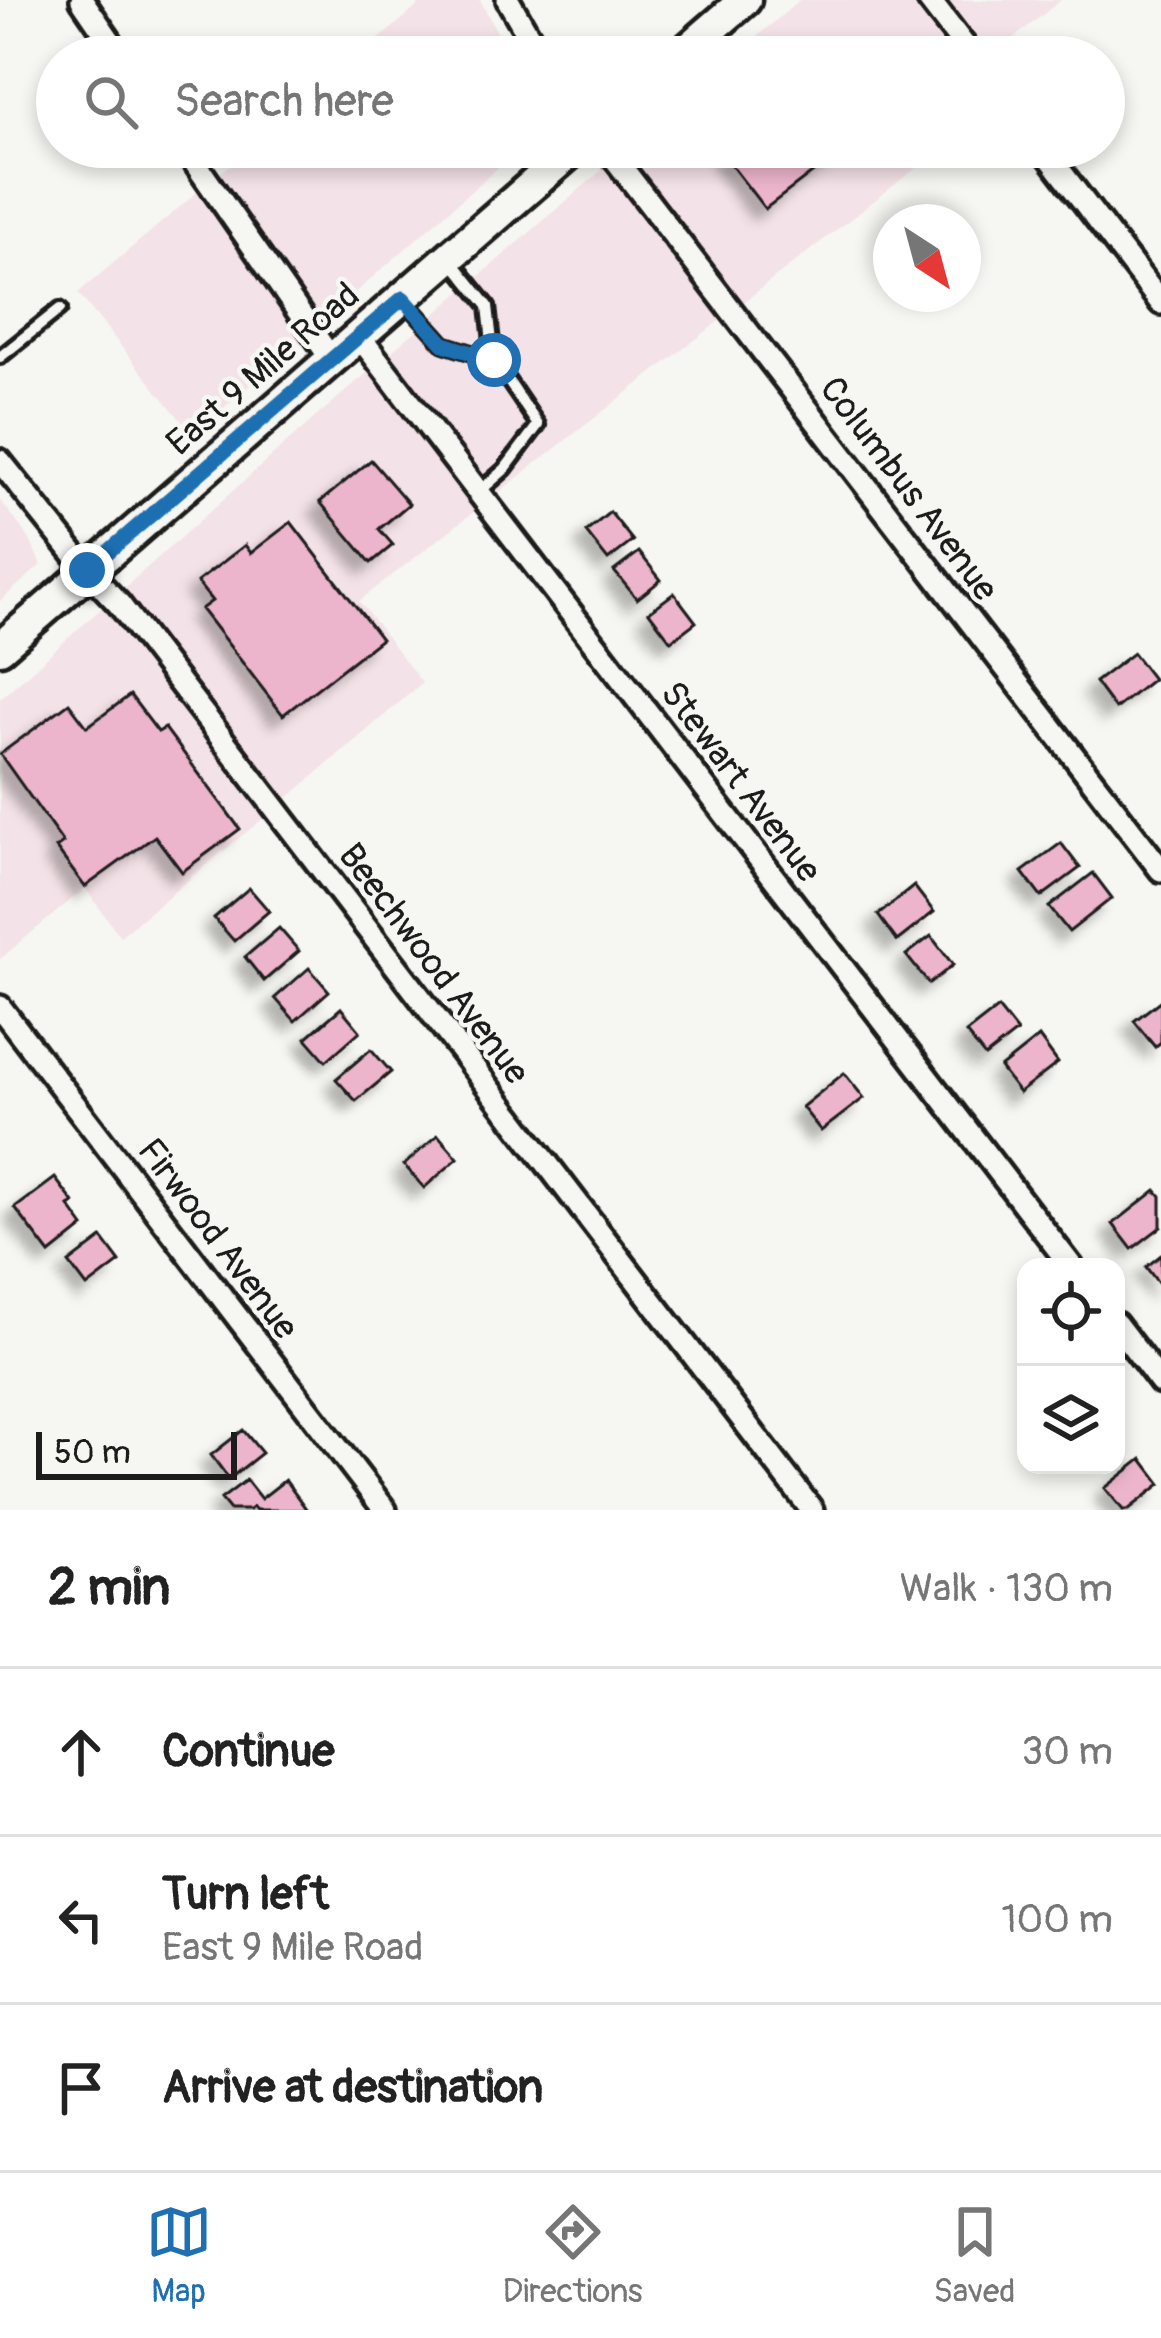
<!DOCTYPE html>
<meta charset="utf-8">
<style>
body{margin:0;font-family:Pangolin,sans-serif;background:#f6f6f6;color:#222}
.controls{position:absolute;right:36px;bottom:36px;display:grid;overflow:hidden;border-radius:24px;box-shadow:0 6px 18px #0003}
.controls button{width:108px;height:108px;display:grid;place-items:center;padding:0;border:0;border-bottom:3px solid #e0e0e0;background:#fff;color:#222;font:60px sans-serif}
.compass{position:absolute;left:873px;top:204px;width:108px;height:108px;border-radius:50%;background:#fff;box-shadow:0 6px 18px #0003;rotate:144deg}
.scale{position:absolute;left:36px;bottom:30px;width:201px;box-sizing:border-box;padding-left:12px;border:6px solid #1c1c1c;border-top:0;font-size:33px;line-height:42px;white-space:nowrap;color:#1c1c1c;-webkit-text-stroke:9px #f6f6f2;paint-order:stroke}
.stop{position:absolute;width:36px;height:36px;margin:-27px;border:9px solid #1f6fb2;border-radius:50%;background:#fff}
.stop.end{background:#1f6fb2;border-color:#fff;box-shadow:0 3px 12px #0008}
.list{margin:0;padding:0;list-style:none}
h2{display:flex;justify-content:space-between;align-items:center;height:156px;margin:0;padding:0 48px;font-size:51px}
h2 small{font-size:39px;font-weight:400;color:#767676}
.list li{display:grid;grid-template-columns:78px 1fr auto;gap:36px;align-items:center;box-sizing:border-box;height:168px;padding:0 48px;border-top:3px solid #e0e0e0}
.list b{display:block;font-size:45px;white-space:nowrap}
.list p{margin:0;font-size:39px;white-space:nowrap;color:#767676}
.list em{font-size:39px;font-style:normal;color:#767676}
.icon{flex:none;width:66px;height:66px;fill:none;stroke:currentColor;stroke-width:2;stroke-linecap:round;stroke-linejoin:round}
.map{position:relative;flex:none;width:1161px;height:1510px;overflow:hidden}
.search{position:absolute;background:#fff;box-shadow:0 6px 18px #0003;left:36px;right:36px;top:36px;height:132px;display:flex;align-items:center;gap:30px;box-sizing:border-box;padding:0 42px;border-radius:66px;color:#767676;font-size:45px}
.sheet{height:660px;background:#fff}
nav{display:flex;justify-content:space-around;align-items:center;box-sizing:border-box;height:168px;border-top:3px solid #e0e0e0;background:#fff;font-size:33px;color:#767676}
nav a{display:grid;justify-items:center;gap:6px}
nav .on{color:#1f6fb2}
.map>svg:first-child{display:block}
</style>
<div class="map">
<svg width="1161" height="1510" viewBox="0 0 1161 1510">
<defs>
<filter id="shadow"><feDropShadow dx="-11" dy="11" stdDeviation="6" flood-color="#0004"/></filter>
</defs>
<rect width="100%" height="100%" fill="#f6f6f2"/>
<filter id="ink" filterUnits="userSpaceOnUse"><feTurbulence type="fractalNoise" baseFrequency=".00833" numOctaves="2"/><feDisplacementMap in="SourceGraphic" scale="24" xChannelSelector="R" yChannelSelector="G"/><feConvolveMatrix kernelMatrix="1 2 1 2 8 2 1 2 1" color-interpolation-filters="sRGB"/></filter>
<g filter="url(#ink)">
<path fill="#f3e2e7" d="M425 0H480L510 57H358Z
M800 0H1061L990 57H733Z
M251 147H521L193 435 78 293Z
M629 147H943L359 601 422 683 289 797 120 936 85 888 0 959V699L309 423Z
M0 500 29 538 41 565 0 601Z"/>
<path fill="#ecb5cc" stroke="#1c1c1c" stroke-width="3" filter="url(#shadow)" d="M735 147H846L765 209 724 156Z
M371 460 409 504 379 529 393 545 371 563 320 502Z
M610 512 633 541 608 560 586 532Z
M291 522 381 639 283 715 201 609 212 601 197 582 245 545 251 553Z
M639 552 661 580 637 599 614 571Z
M674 593 696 622 671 641 649 612Z
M1133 653 1153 679 1115 709 1095 682Z
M130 695 158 732 165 728 240 829 182 872 155 836 85 887 56 848 63 843 0 754 69 703 87 727Z
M1061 843 1080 868 1041 897 1022 872Z
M1093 873 1112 898 1069 932 1049 907Z
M914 886 934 912 897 941 878 915Z
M249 888 269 911 234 941 214 918Z
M279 928 299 951 264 981 245 957Z
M931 936 953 965 929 984 906 955Z
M309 968 329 991 295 1021 275 998Z
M1161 1000V1042L1155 1047 1134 1021Z
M341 1008 360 1031 326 1061 306 1038Z
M998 1008 1017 1032 985 1057 966 1033Z
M1039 1037 1058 1063 1019 1093 1000 1068Z
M371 1049 391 1072 356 1101 336 1079Z
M844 1073 864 1098 821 1131 802 1107Z
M438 1135 458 1158 424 1188 404 1165Z
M55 1178 74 1203 69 1206 84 1227 50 1254 15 1208Z
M1156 1190 1161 1196V1227L1132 1249 1113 1224Z
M102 1238 120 1262 87 1287 69 1263Z
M1161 1255V1287L1146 1267Z
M243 1430 262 1453 229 1479 211 1455Z
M1142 1459 1161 1484 1128 1510H1123L1105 1488Z
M246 1480 261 1499 285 1480 307 1510H256L253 1507 249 1510H230L221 1499Z"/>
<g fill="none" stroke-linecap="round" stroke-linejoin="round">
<defs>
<path id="service" d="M403 298 444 344 494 360 488 306 451 260
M0 357 60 309
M480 491 505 469 538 425 494 360"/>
<path id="minor" d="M82 0 121 57
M508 0 541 57
M929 0 973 57
M184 147 332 360
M606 147 1161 870
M1042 147 1161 303
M359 336 1072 1267
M0 461 87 570 119 604 812 1510
M0 1007 385 1510
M1116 1324 1161 1383"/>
<path id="secondary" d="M679 57 745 0
M0 648 576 147"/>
</defs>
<use href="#service" stroke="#1c1c1c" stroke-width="20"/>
<use href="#minor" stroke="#1c1c1c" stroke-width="30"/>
<use href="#secondary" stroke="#1c1c1c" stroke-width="39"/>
<use href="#service" stroke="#f6f6f2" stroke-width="10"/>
<use href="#minor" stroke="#f6f6f2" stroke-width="21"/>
<use href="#secondary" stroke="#f6f6f2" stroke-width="30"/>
</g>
</g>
<g fill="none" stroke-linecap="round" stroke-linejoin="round" filter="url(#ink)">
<path stroke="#1f6fb2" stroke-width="15" d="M87 570 403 298 444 344 494 360"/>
</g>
<g text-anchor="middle" stroke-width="9" stroke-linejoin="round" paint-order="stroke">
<g font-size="36" fill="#1c1c1c" stroke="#f6f6f2">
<text transform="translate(262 368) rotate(-41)" y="13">East 9 Mile Road</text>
<text transform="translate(910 488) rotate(53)" y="13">Columbus Avenue</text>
<text transform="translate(742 781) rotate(53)" y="13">Stewart Avenue</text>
<text transform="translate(435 963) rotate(53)" y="13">Beechwood Avenue</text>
<text transform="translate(219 1238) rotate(53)" y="13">Firwood Avenue</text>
</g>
</g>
</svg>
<div class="controls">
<button><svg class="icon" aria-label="locate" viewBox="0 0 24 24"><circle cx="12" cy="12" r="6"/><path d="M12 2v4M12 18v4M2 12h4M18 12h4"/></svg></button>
<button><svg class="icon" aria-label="layers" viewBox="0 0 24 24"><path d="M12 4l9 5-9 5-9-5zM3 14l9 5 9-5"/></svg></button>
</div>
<svg class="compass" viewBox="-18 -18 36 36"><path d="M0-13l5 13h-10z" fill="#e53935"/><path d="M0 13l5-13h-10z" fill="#767676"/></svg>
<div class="scale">50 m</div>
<div class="stop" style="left:494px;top:360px"></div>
<div class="stop end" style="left:87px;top:570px"></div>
<div class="search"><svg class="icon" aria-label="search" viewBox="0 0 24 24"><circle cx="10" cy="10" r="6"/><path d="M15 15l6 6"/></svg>Search here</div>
</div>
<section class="sheet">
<h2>2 min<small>Walk · 130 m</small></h2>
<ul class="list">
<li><svg class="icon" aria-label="ahead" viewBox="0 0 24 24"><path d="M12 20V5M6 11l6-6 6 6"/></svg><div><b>Continue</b></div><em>30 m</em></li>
<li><svg class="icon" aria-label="left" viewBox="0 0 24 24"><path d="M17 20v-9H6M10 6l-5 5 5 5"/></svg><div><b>Turn left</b><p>East 9 Mile Road</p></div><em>100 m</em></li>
<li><svg class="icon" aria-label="arrive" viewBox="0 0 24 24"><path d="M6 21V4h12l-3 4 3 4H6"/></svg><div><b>Arrive at destination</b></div></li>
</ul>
</section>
<nav>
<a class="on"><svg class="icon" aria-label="map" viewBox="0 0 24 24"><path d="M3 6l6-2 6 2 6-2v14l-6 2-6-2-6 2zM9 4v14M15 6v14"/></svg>Map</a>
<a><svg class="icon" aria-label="directions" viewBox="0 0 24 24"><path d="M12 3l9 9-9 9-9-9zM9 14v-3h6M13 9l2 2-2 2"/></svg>Directions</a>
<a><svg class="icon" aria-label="saved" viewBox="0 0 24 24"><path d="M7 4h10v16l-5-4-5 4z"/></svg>Saved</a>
</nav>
